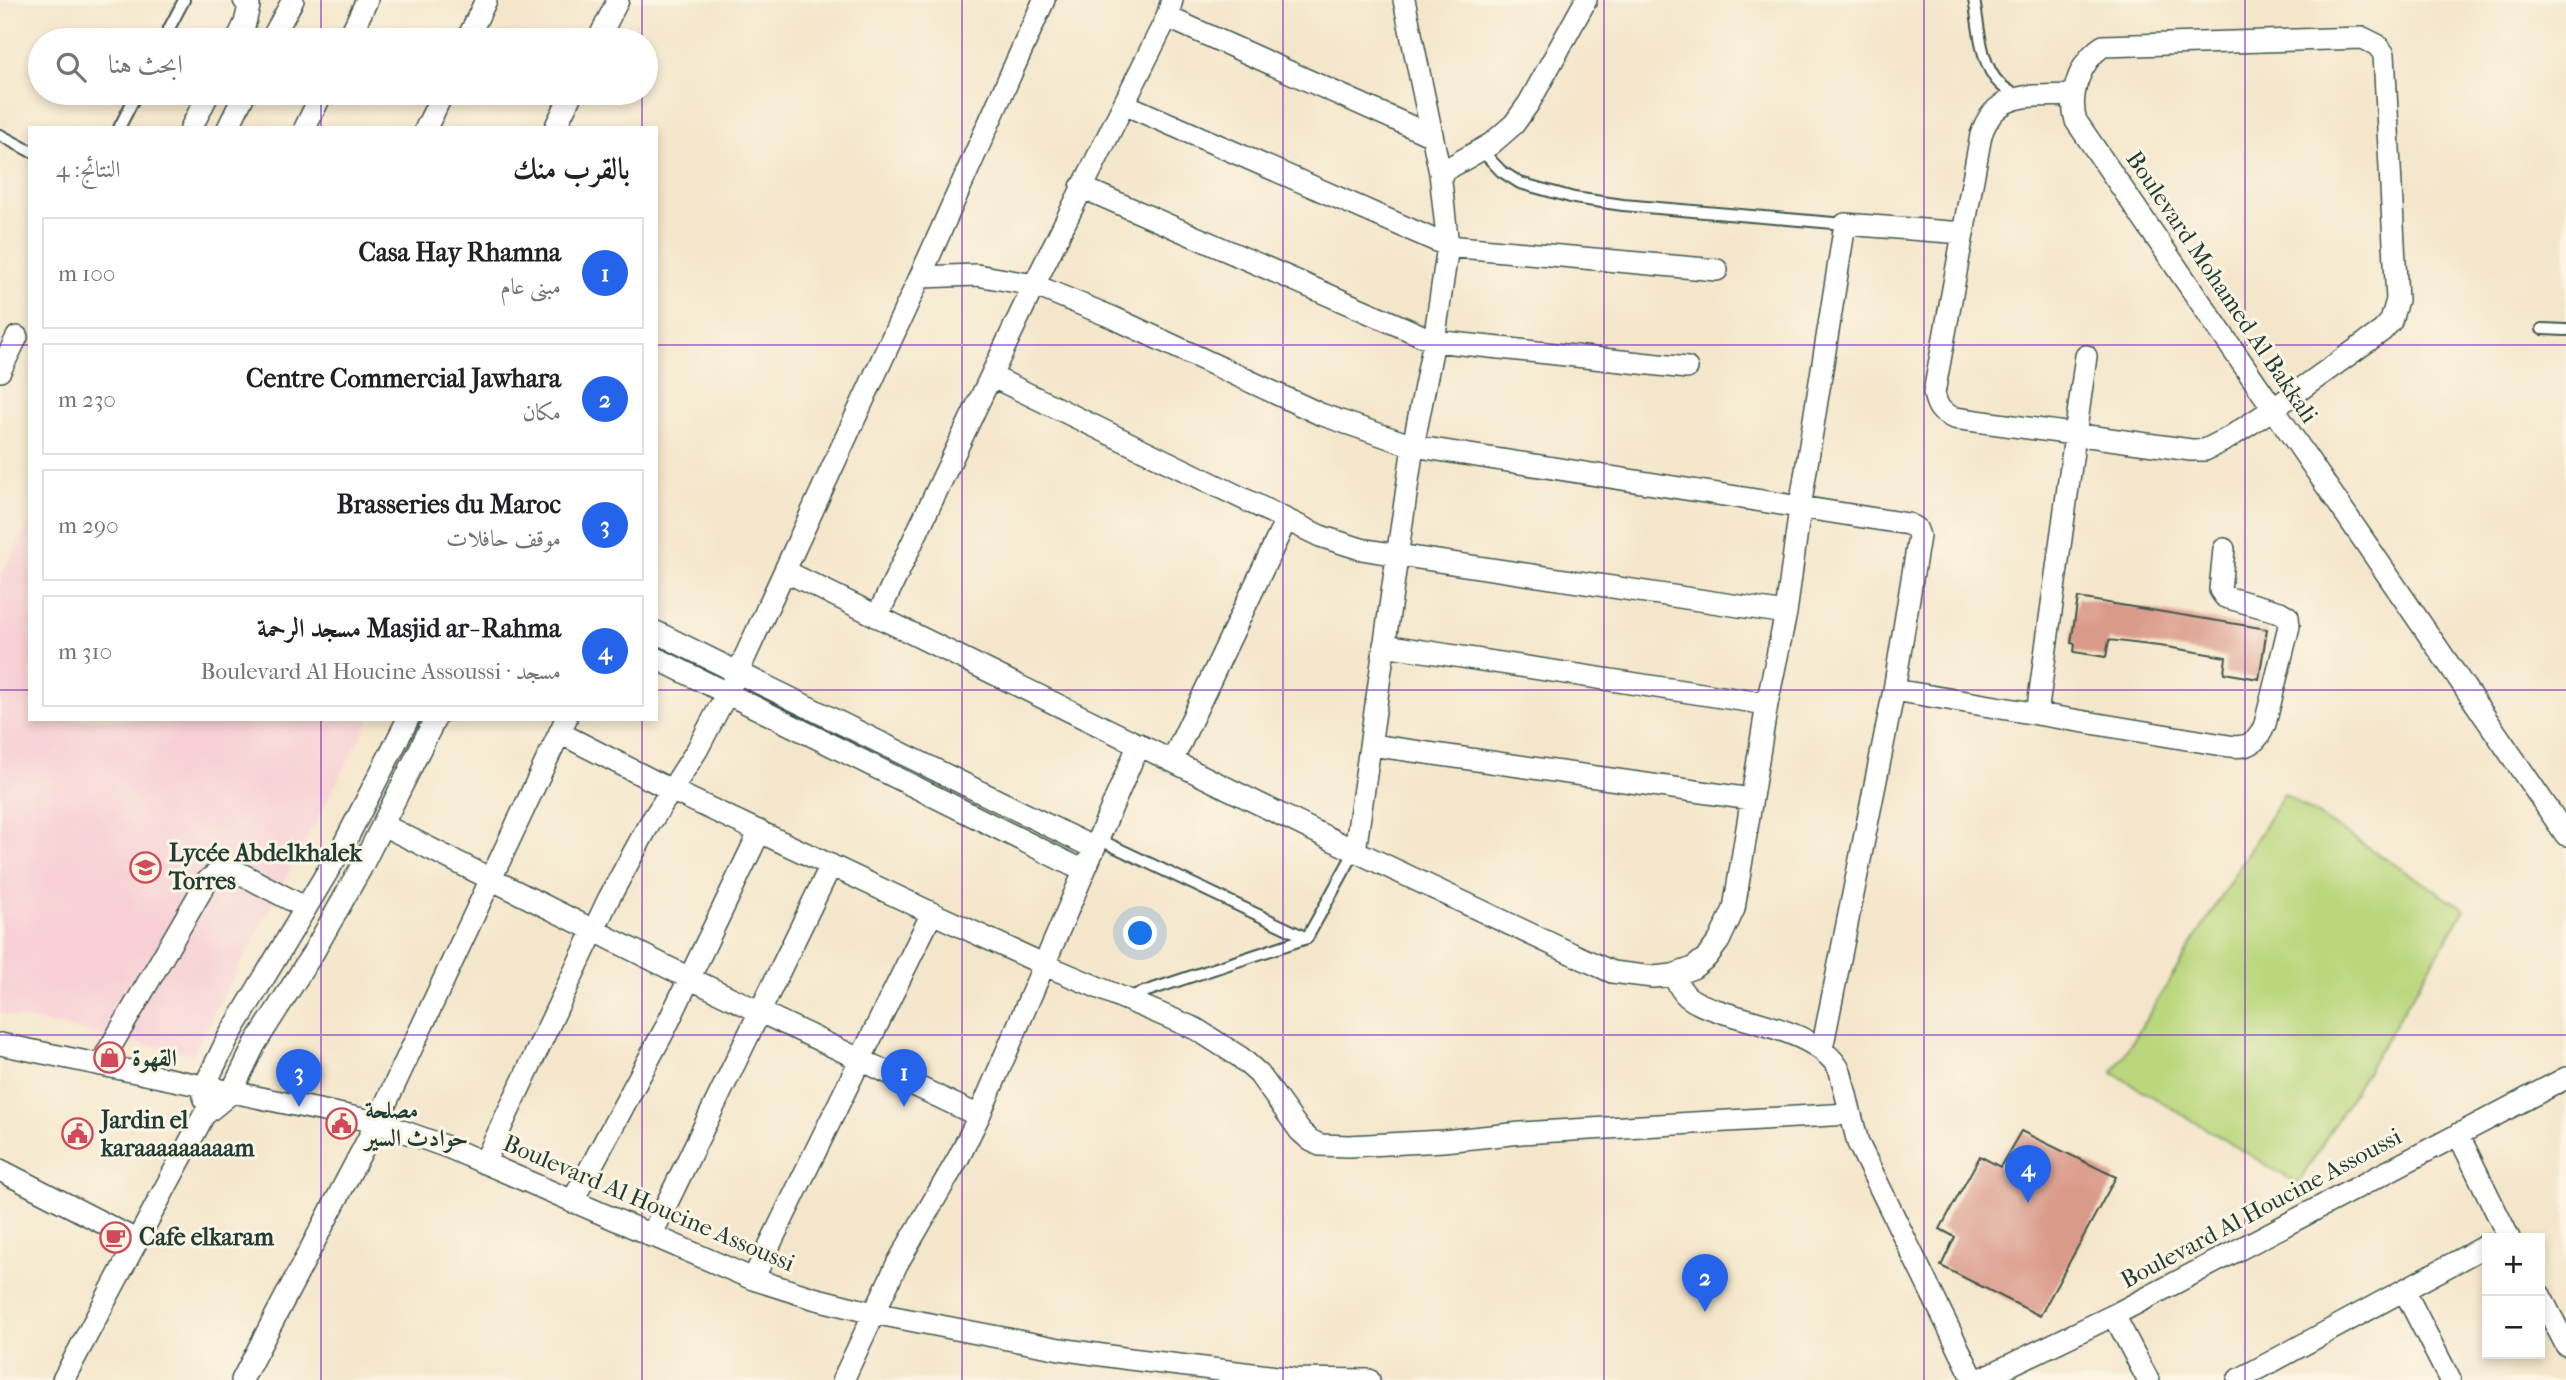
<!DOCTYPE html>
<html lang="ar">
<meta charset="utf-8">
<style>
body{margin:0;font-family:"IM FELL French Canon",Amiri,serif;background:#f6f6f6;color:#202124;direction:rtl}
.controls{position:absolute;right:21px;bottom:21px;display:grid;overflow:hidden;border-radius:0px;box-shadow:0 4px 10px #0003}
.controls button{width:63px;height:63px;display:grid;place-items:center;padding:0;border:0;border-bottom:2px solid #e0e0e0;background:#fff;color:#202124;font:35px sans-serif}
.you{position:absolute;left:1141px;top:934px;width:24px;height:24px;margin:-18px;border:5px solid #fff;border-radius:50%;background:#1a73e8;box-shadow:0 0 0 10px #1a73e833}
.badge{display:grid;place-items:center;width:46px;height:46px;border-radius:50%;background:#2563eb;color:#fff;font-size:23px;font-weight:700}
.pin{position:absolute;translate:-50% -58px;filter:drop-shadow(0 2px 4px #0008)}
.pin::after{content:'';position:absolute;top:37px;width:24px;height:21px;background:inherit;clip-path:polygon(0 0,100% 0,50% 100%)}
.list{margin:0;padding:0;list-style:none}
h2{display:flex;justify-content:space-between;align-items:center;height:91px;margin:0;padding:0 28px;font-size:30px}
h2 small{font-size:23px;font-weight:400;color:#757577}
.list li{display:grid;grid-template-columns:46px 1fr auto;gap:21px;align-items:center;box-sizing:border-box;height:112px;margin:0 14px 14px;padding:0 14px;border:2px solid #e0e0e0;border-radius:0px}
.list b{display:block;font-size:26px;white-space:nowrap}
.list p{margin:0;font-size:23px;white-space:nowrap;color:#757577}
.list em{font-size:23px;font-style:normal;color:#757577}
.icon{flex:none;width:38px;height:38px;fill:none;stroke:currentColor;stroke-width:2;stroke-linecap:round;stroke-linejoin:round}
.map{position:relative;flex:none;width:2566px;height:1380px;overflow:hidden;direction:ltr}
.search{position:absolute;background:#fff;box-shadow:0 4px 10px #0003;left:28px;top:28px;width:630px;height:77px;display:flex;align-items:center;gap:18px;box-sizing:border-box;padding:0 24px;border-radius:38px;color:#757577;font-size:26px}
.panel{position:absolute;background:#fff;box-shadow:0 4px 10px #0003;left:28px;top:126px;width:630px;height:595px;border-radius:0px;direction:rtl}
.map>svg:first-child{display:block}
</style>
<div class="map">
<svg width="2566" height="1380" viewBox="0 0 2566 1380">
<rect width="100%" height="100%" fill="#fcf5e5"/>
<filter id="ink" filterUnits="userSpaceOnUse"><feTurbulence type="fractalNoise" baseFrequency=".0143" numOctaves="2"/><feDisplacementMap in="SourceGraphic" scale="14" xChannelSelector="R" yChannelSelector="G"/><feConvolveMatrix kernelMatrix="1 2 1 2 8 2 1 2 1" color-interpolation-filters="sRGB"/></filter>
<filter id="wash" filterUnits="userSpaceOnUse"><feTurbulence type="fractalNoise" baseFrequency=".00686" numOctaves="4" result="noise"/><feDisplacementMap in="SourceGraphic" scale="28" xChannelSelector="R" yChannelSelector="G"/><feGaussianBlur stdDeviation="1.57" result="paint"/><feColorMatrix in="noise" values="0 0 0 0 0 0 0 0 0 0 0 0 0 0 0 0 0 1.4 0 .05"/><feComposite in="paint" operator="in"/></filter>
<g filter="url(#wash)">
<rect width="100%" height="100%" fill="#f4e6cb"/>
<path fill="#f7cfd4" d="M30 521V719H370L193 1054 0 1014V577Z"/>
<path fill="#bad77d" stroke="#6c8a58" stroke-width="2" d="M2284 794 2465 909 2298 1184 2113 1073Z"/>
<g id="blocks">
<path fill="#da9a89" d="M2078 598 2267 629 2259 679 2224 673 2226 657 2167 647 2109 640 2106 657 2074 652 2075 644 2071 643Z
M2021 1131 2116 1177 2040 1316 1941 1266 1955 1237 1940 1229 1980 1156 2000 1167Z"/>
</g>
</g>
<g filter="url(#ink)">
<use href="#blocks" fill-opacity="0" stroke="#3f564b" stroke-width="2"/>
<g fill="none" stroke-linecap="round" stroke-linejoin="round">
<defs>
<path id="lane" d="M1974 0C1979 25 1980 65 2000 84 2005 89 2013 93 2019 97
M163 40 184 0
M119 128 137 93
M0 135 30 151
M1481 150 1501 171 1520 183 1574 198 1623 205 1845 224
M2542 329 2566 330
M1098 839 1307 938
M1126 998 1307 938 1355 851"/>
<path id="street" d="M1167 17 1432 136
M237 40 245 23 249 6 244 0
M271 40 293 0
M348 40 367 0
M467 40 486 0
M598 40 618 0
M2072 95C2032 97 1996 89 1981 135L1934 393C1937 407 1940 412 1954 418L2191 450H2205L2227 439 2273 409 2382 331 2391 321 2397 300 2384 54 2377 45 2363 38 2103 46C2080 61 2068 95 2076 121L2566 835
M1124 104 1448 246 1717 270
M191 128 209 93
M228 128 245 93
M305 128 322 93
M426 128 443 93
M555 128 572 93
M1440 173 1491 144 1514 124 1529 103 1586 0
M1081 187 1434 341 1687 368
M920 277 977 275 1034 285 1114 318 1320 414 1413 446 1908 524 1916 528 1919 536 1894 690 1822 1049
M0 371 17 337
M991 376 1320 536 1361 549 1398 555 1786 613
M785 571 1355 851 1579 957 1612 972 1653 977 1673 975 1693 968 1707 957 1719 941 1734 909 1767 704 1786 613 1800 508 1845 224 1963 233
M877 617 1034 285 1167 17 1172 0
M656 632 1094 848
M1384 645 1767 704
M656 658 1084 871
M1894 690 2229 746C2249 749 2258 742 2265 724L2289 626 2288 617 2280 612 2225 597 2220 590 2224 549
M2037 714 2086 356
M560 733 671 790 932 913 1045 965 1196 1029 1240 1057 1259 1074 1300 1131 1310 1140 1320 1145 1349 1146 1443 1141 1521 1133 1849 1114
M1371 745 1751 799
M1172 761 1286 520
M383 825 689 978 979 1116
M1355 851 1413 446 1434 341 1448 246 1440 173 1404 0
M1673 975C1677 983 1681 991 1688 997 1698 1005 1710 1008 1722 1012 1759 1024 1822 1035 1840 1071L1858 1143 1974 1380
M0 1044 377 1122 450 1148 753 1279 813 1298 873 1313 1060 1349 1130 1359 1293 1379 1369 1380
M100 1065 207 881C216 873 221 870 234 870L306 908
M204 1099V1087L228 1038 344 844 408 719
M2458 1134 2509 1238
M484 1163 608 900 647 828 697 750 738 672 920 277 1044 0
M0 1170 136 1240
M572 1202 665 1029 760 831
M651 1236 831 865
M753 1279 932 913
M2404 1290 2450 1380
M2540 1295 2566 1345
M2114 1315 2148 1380
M63 1380 204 1115 231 1093 255 1044 313 953 361 868 435 719
M242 1380 377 1122 566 719
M843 1380 897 1264 959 1157 979 1116 1139 744
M1979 1380 2114 1315 2566 1078
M2238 1380 2487 1245"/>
</defs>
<use href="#lane" stroke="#3f564b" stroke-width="14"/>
<use href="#street" stroke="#3f564b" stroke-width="24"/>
<use href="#lane" stroke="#fff" stroke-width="10"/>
<use href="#street" stroke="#fff" stroke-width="21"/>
</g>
</g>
<path fill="none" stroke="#7b2cbf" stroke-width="2" stroke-opacity="0.55" d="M321 0V40M642 0V40M962 0V1380M1283 0V1380M1604 0V1380M1924 0V1380M2245 0V1380M321 93V128M642 93V128M0 345H30M656 345H2566M0 690H30M656 690H2566M321 719V1380M642 719V1380M0 1035H2566"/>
<defs>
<symbol id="school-ring" viewBox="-11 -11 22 22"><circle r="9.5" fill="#fcf5e5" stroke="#d1495b" stroke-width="1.5"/><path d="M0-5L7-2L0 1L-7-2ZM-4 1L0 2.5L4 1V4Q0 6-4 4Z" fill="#d1495b"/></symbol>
<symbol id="shop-ring" viewBox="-11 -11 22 22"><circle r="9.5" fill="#fcf5e5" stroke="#d1495b" stroke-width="1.5"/><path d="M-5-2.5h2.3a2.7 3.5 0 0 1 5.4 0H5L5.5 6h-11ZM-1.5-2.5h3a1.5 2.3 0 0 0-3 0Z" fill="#d1495b"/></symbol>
<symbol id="civic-ring" viewBox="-11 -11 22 22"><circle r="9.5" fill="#fcf5e5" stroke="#d1495b" stroke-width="1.5"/><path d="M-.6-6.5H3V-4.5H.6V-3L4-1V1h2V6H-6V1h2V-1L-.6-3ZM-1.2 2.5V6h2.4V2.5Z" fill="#d1495b"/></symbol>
<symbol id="cafe-ring" viewBox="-11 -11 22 22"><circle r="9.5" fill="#fcf5e5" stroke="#d1495b" stroke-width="1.5"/><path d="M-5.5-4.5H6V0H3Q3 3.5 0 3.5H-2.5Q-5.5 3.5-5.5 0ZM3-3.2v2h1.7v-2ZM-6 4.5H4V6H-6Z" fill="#d1495b"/></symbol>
</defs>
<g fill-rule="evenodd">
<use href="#school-ring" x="128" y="850" width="35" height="35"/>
<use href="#shop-ring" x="92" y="1040" width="35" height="35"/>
<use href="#civic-ring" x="324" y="1106" width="35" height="35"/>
<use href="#civic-ring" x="60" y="1116" width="35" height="35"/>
<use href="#cafe-ring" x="98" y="1220" width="35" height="35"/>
</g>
<g text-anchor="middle" stroke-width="6" stroke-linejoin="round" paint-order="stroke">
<g font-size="24" fill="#1f3d34" stroke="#fcf5e5">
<text transform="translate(2222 287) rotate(56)" y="8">Boulevard Mohamed Al Bakkali</text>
<text transform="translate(649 1203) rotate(23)" y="8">Boulevard Al Houcine Assoussi</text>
<text transform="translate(2261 1208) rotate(-28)" y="8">Boulevard Al Houcine Assoussi</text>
</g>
<g font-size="24" font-weight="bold" fill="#1f3d34" stroke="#fcf5e5" text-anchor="start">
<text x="169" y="861">Lycée Abdelkhalek<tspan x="169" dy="28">Torres</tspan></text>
<text x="132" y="1066">القهوة</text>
<text x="365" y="1118">مصلحة<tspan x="365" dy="28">حوادث السير</tspan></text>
<text x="101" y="1128">Jardin el<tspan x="101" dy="28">karaaaaaaaaam</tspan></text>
<text x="139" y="1245">Cafe elkaram</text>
</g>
</g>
</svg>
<div class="controls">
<button>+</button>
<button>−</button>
</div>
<div class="you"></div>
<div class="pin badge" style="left:904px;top:1107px">1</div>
<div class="pin badge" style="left:1705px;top:1312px">2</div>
<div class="pin badge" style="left:299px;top:1107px">3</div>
<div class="pin badge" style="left:2028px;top:1203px">4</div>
<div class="search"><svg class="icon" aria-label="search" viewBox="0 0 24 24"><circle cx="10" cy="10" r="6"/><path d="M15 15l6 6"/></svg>ابحث هنا</div>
<section class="panel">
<h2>بالقرب منك<small>النتائج: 4</small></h2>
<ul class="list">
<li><span class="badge">1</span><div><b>Casa Hay Rhamna</b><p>مبنى عام</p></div><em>100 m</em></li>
<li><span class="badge">2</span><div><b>Centre Commercial Jawhara</b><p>مكان</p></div><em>230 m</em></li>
<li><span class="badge">3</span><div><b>Brasseries du Maroc</b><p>موقف حافلات</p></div><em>290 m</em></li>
<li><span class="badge">4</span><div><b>Masjid ar- Rahma مسجد الرحمة</b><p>مسجد · Boulevard Al Houcine Assoussi</p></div><em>310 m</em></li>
</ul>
</section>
</div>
